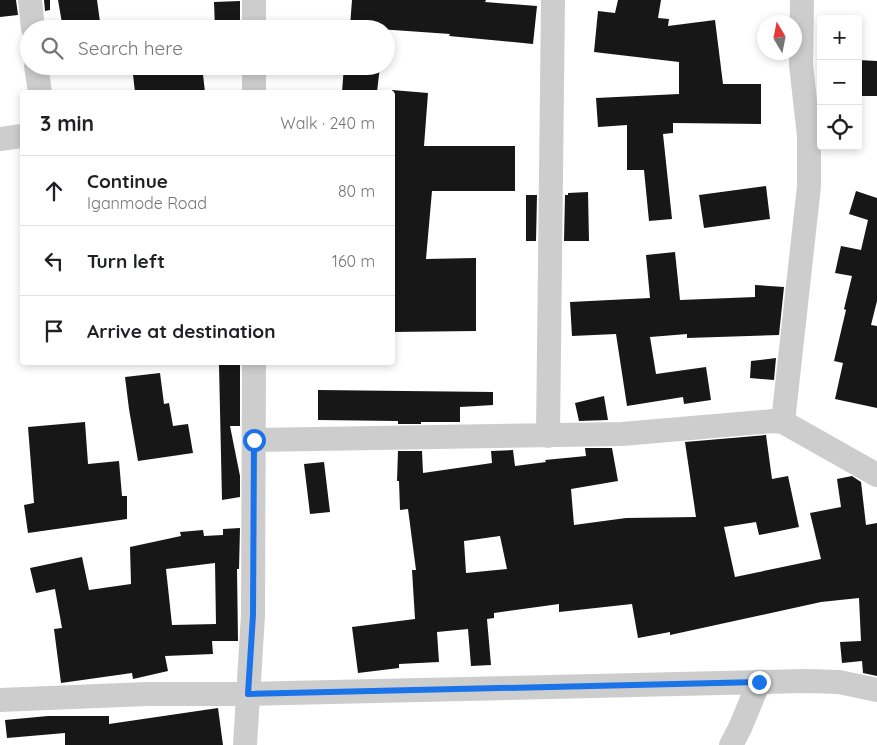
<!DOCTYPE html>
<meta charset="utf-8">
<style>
body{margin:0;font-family:Quicksand,sans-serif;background:#f2f2f2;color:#202124}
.controls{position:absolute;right:15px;top:15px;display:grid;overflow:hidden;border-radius:5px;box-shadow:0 2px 8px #0003}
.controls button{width:45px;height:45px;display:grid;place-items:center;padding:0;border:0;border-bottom:1px solid #e0e0e0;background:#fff;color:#202124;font:25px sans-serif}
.compass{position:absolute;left:757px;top:15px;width:45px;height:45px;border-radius:50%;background:#fff;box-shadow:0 2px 8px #0003;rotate:350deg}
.stop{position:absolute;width:15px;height:15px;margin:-11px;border:4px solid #1a73e8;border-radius:50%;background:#fff}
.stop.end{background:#1a73e8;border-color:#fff;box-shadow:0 1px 5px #0008}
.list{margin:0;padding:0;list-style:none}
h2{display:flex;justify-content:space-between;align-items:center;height:65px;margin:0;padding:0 20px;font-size:21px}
h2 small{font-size:16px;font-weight:400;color:#757577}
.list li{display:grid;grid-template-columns:32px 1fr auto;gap:15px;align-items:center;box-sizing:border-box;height:70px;padding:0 20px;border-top:1px solid #e0e0e0}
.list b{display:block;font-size:19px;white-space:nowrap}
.list p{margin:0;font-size:16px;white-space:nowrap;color:#757577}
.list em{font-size:16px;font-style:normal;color:#757577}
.icon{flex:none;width:28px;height:28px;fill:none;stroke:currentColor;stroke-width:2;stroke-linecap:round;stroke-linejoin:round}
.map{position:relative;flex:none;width:877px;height:745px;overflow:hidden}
.search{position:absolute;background:#fff;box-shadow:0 2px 8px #0003;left:20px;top:20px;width:375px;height:55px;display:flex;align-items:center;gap:12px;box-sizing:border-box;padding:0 18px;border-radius:28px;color:#757577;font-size:19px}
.panel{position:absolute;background:#fff;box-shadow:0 2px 8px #0003;left:20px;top:90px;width:375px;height:275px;border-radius:5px}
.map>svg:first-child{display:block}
</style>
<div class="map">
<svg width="877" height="745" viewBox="0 0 877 745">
<rect width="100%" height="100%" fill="#fff"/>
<path fill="#171717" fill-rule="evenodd" d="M0 0H16L18 15 0 17Z
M44 0H50V10L45 11Z
M58 0H97L101 29H63Z
M352 0H486L485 2 537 6 533 44 449 36 450 34 350 27Z
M618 0H661L658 18 669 19 668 26 715 20 723 84H761V124L673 123V133L663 134 672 219 649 221 644 170H627V125L598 127 596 98 679 94V62L594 52 598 11 615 13Z
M240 1V29H215L214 2Z
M858 60 877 61V96H858Z
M132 66H202L205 92H135Z
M344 66H380L377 92H342Z
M392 90 428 93 424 146H515V191H432L426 259 476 258V331L392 332Z
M766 186 770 219 704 228 699 195Z
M856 191 877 198V301L871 325 877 326V408L835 399 843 363 834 361 846 310 844 309 852 276 835 273 841 246 861 250 868 220 849 214Z
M588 192 589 241H564L565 195H568V193Z
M526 195H537L536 241H526Z
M675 252 680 300 755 297V285L784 287 779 335 687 338V334L650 337 656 374 706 367 711 400 684 404 683 397 627 406 616 334 572 336 570 302 650 298 646 255Z
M776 358 774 380 750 378 751 361Z
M240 364V426H230L240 476V497L222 500 219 365Z
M160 373 164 404 169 403 173 426 188 424 193 453 138 461 129 409 125 377Z
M318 390 493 392V405L460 407V422H421V424H398V421L318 420Z
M604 396 608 420 579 421 575 403Z
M85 422 88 464 119 461 122 496H127V519L28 533 24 505 34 503 28 427Z
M766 435 772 479 788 476 799 527 759 535 756 522 724 527 735 577 821 559 810 513 841 507 837 479 852 476 861 482 866 525 877 523V676L863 673 862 661 842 663 840 642 861 641 859 598 821 602 670 635V632L638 638 632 604 559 612V604L494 613V618L487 619 491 665 471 666 468 629 437 632 439 662 399 664V668L358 673 352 627 415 619 412 570H416L408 509 400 510 399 481H397L398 451H422L423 473 492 463 491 451 513 450 515 466 546 462 545 460 586 456 585 448H612L618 481 571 489 574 525 626 518 696 517 685 442ZM500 536 507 569 466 573 464 541Z
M324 462 330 512 310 514 304 464Z
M240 528 239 569H237L238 641H212L213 654 165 656 168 671 133 679 132 673 61 683 54 629 62 628 55 589 36 593 30 568 82 557 89 590 131 584 130 547 181 536 180 532 203 530 204 536 223 535V529ZM215 563 216 624 172 625 166 569Z
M218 708 223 745H65V733L7 738 5 720 48 716H109V724Z"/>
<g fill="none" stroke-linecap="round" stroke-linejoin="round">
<path stroke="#cdcdcd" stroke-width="24" d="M30 0 33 29
M254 29V0
M36 66 40 92
M254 92V66
M0 139 22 136
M783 422 809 186V136L801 65 802 0
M548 436 553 0
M254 440 622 434 773 421 783 422 877 475
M0 700 147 694H248L807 681 839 682 877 690
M245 745 253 615 254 362
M731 745 740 728 759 682"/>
</g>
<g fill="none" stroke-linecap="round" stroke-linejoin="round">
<path stroke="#1a73e8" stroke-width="6" d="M254 440 253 615 248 694 759 682"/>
</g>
</svg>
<div class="controls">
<button>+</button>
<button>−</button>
<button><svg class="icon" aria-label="locate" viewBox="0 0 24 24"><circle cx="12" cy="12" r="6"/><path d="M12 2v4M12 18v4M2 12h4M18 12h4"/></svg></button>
</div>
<svg class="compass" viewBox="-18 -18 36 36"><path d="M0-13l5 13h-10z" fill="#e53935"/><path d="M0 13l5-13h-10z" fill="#757577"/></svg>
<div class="stop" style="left:254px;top:440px"></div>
<div class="stop end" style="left:759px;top:682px"></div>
<div class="search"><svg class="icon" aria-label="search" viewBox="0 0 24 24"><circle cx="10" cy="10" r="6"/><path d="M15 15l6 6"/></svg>Search here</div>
<section class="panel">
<h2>3 min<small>Walk · 240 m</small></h2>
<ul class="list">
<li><svg class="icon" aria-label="ahead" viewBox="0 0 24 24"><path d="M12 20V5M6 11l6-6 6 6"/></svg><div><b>Continue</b><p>Iganmode Road</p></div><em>80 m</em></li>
<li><svg class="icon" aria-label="left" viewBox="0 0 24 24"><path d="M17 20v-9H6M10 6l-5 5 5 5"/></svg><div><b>Turn left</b></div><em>160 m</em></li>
<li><svg class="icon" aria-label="arrive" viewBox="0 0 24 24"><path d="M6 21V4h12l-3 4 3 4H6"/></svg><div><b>Arrive at destination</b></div></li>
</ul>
</section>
</div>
